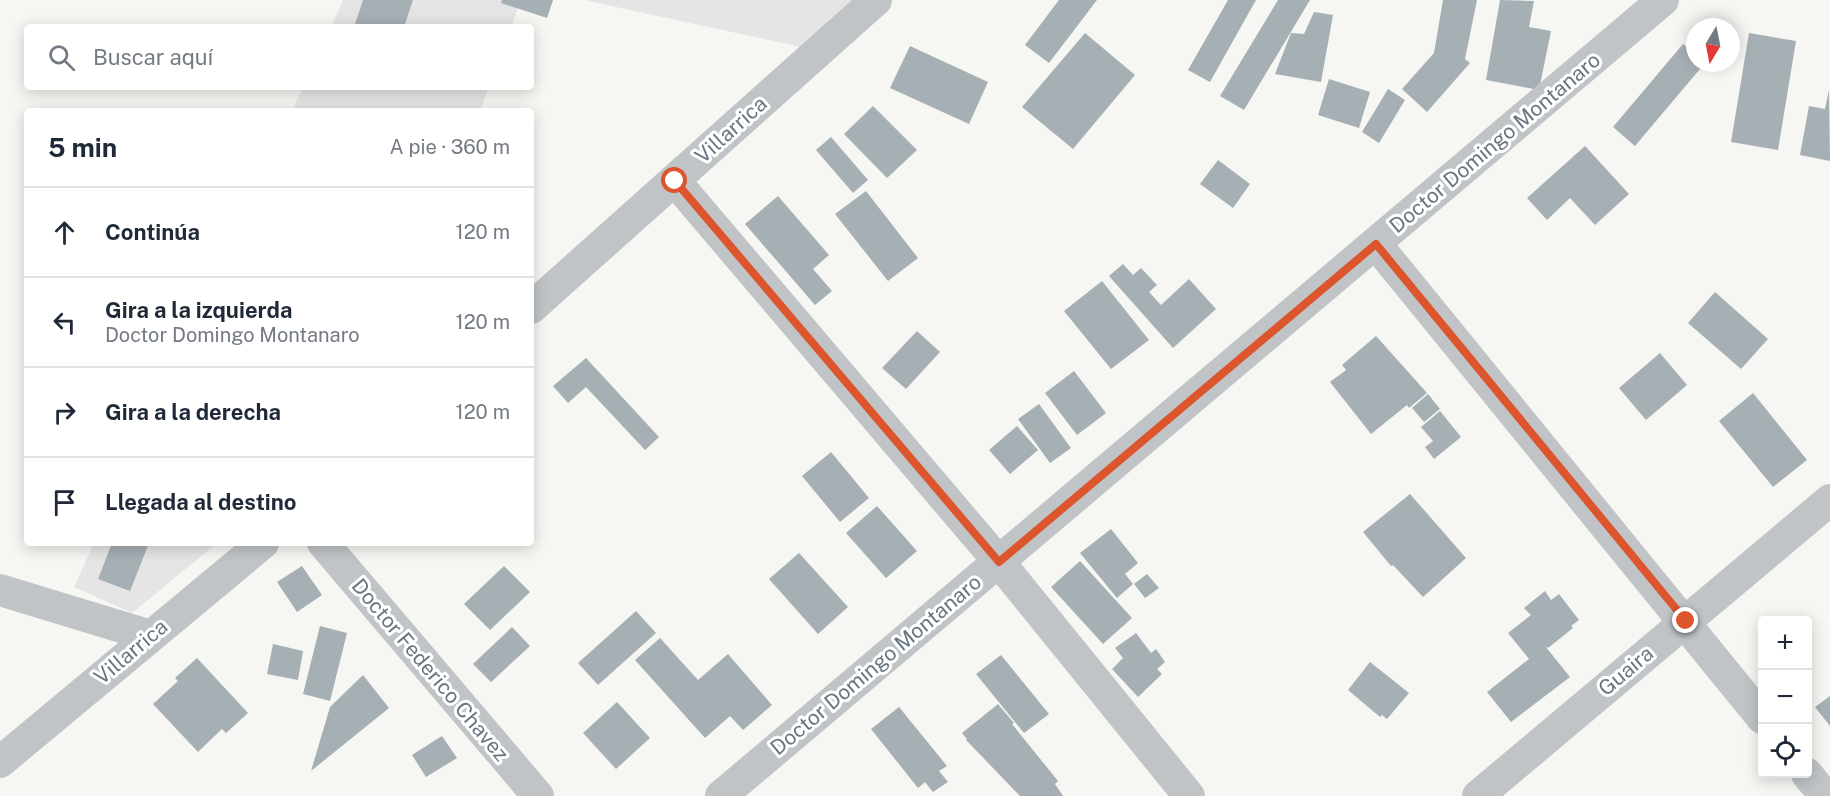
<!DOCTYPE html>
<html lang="es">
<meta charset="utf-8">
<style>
body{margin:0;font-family:"Public Sans",sans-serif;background:#f6f6f7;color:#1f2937}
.controls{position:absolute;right:18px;bottom:18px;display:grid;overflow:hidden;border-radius:6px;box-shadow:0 3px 15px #0003}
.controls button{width:54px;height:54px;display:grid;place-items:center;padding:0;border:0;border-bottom:2px solid #e0e1e3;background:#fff;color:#1f2937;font:30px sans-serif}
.compass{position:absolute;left:1686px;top:18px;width:54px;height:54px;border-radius:50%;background:#fff;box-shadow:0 3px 15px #0003;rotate:190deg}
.stop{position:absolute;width:18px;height:18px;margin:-14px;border:4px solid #dd552c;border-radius:50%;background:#fff}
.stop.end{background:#dd552c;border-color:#fff;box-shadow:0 2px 6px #0008}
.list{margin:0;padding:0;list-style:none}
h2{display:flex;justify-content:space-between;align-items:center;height:78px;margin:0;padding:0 24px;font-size:26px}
h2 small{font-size:20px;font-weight:400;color:#747a83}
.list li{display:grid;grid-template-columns:39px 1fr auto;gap:18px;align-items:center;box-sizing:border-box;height:90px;padding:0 24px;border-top:2px solid #e0e1e3}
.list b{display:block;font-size:22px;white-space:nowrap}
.list p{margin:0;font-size:20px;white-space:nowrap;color:#747a83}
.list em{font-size:20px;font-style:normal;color:#747a83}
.icon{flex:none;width:33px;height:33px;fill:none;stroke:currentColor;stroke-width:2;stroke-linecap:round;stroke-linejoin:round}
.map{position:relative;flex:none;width:1830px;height:796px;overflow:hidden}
.search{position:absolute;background:#fff;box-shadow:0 3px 15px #0003;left:24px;top:24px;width:510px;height:66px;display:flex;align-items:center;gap:15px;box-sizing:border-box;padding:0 21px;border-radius:6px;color:#747a83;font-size:22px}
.panel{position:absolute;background:#fff;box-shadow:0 3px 15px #0003;left:24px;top:108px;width:510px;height:438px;border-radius:6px}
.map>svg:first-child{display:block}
</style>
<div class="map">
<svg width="1830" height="796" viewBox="0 0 1830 796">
<rect width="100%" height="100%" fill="#f6f6f3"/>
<path fill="#e4e5e4" d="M343 0H521L511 27H331Z
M584 0H855L806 48Z
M303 87H489L480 111H292Z
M94 543H217L132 613 74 587Z"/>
<path fill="#a6afb4" d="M363 0H413L404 27H354Z
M502 0H553L547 18 501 3Z
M1059 0H1097L1049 63 1025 45Z
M1228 0H1256L1210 82 1188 70Z
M1278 0H1310L1244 110 1220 96Z
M1443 0H1477L1465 59 1470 63 1427 112 1402 89 1434 53Z
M1500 0 1534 1 1529 27 1551 31 1539 90 1486 80Z
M1314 12 1333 15 1321 82 1275 74 1291 33 1304 34Z
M1085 33 1135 75 1073 149 1022 107Z
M1749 33 1796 41 1778 150 1731 142Z
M1683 44 1695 54V63H1705L1635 146 1613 127Z
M910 46 988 82 969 124 890 88Z
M1329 79 1370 92 1359 128 1318 115Z
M1388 89 1405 100 1379 143 1362 132Z
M1829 90 1830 161 1800 155 1809 106 1825 109Z
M873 106 917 150 887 178 844 134Z
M831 137 868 180 853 193 816 150Z
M1585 146 1629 194 1595 225 1570 198 1547 220 1527 198Z
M1218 160 1250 184 1233 208 1200 184Z
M866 191 918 258 888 281 835 214Z
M778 196 829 255 813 269 832 291 815 305 745 224Z
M1123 264 1133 275 1141 268 1157 285 1149 292 1161 305 1189 279 1216 309 1173 348 1109 276Z
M1102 281 1149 340 1111 369 1064 311Z
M1715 292 1768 339 1741 369 1688 323Z
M917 331 940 352 906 389 882 368Z
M1376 336 1427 393 1409 408 1407 405 1371 434 1330 382 1346 370 1342 365Z
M1660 353 1687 385 1646 420 1619 388Z
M586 358 659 437 645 450 586 387 568 403 553 386Z
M1074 371 1106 413 1077 435 1045 393Z
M1753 393 1807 460 1773 487 1719 421Z
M1428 394 1440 409 1424 422 1412 408Z
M1039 404 1071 448 1050 463 1018 419Z
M1440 411 1461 437 1434 459 1425 447 1433 441 1421 427Z
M1017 426 1038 450 1010 474 989 450Z
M831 452 869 498 840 522 802 476Z
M1410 494 1466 558 1423 597 1393 565 1391 566 1363 532Z
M877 506 917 551 886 578 846 533Z
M1111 529 1138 563 1125 574 1133 584 1117 598 1080 553Z
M112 543H149L130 591 98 579Z
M799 553 848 607 818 634 769 579Z
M1080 561 1132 618 1103 644 1051 587Z
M302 566 322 595 297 612 277 582Z
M504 566 530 592 490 630 464 604Z
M1147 574 1159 588 1145 598 1134 584Z
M1545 591 1551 600 1559 594 1579 620 1571 626 1573 628 1548 648 1545 646 1570 677 1511 722 1487 692 1529 659 1508 633 1531 615 1524 608Z
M636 611 656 633 598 685 578 663Z
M320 626 347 633 330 701 303 694Z
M512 627 530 646 491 682 473 664Z
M1136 633 1151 653 1156 649 1165 662 1157 669 1162 674 1138 697 1112 669 1123 658 1115 648Z
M660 638 698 680 728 654 772 705 743 730 730 716 705 738 635 660Z
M273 644 303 651 298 680 267 674Z
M1001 655 1049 714 1024 733 976 674Z
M197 658 248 713 226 733 222 729 198 752 153 704 178 681 175 678Z
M1370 662 1409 693 1387 719 1382 715 1380 717 1348 690Z
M363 675 389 708 311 771 330 707Z
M1830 696V726L1815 707Z
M617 702 650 738 616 769 583 733Z
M998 704 1014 723 1012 724 1058 781 1055 784 1063 796H1020L966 740 967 739 962 733Z
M899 707 947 766 939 771 948 782 933 792 925 782 918 788 871 729Z
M442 736 457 758 426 777 412 755Z"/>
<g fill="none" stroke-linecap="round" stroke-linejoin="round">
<path stroke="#c0c4c7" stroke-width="32" d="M675 181 999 562 1189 796
M1376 244 1762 718
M531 308 876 0
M323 543 538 796
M0 590 151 636
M0 762 263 543
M1807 774 1825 796
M721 796 1663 0
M1478 796 1830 500"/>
</g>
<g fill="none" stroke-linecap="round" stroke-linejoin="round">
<path stroke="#dd552c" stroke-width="8" d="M675 181 999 562 1376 244 1686 621"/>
</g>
<g text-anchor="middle" stroke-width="6" stroke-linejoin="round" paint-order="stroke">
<g font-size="21" fill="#667683" stroke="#fff">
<text transform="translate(731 130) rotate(-42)" y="7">Villarrica</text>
<text transform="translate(1495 143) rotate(-40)" y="7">Doctor Domingo Montanaro</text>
<text transform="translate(131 652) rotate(-40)" y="7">Villarrica</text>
<text transform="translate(876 665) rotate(-40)" y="7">Doctor Domingo Montanaro</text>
<text transform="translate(430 670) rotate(50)" y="7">Doctor Federico Chavez</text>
<text transform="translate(1626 671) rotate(-40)" y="7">Guaira</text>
</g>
</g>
</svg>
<div class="controls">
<button>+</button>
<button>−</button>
<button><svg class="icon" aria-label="locate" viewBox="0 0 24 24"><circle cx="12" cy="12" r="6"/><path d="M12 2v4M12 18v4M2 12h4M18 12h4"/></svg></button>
</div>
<svg class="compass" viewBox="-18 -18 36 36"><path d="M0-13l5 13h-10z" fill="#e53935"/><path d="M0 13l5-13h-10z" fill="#747a83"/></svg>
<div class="stop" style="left:675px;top:181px"></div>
<div class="stop end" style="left:1686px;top:621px"></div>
<div class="search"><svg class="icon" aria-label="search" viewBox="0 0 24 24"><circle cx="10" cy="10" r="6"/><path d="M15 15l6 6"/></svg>Buscar aquí</div>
<section class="panel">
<h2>5 min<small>A pie · 360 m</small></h2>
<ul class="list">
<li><svg class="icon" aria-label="ahead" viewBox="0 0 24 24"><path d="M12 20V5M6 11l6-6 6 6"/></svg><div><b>Continúa</b></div><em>120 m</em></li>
<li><svg class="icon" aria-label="left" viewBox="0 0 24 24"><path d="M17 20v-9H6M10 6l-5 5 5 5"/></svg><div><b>Gira a la izquierda</b><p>Doctor Domingo Montanaro</p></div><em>120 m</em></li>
<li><svg class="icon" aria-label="right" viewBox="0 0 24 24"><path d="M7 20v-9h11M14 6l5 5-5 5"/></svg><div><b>Gira a la derecha</b></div><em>120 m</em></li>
<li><svg class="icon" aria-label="arrive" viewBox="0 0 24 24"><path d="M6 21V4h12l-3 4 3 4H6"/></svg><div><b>Llegada al destino</b></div></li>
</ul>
</section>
</div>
